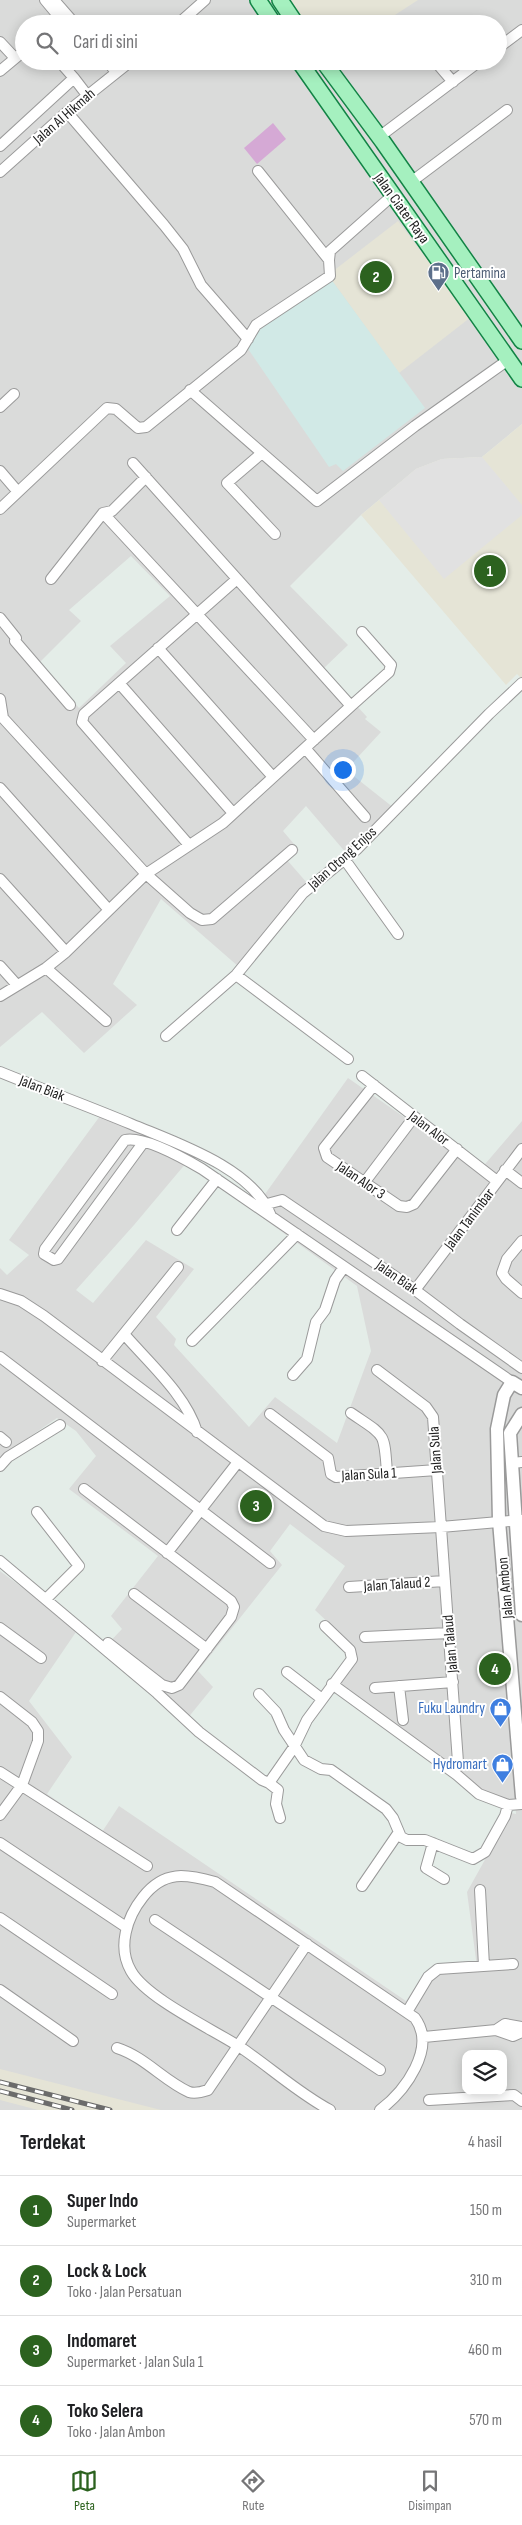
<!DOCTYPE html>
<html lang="id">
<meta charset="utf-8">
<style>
body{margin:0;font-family:"Sofia Sans Condensed",sans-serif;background:#f2f2f2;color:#202124}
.controls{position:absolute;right:15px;bottom:15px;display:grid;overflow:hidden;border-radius:10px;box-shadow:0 2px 12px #0003}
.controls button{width:45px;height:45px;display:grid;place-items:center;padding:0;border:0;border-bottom:1px solid #e0e0e0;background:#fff;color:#202124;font:25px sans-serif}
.you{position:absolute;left:342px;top:769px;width:18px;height:18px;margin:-12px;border:4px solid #fff;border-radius:50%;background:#1a73e8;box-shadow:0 0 0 8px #1a73e833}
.badge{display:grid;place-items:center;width:32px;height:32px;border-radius:50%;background:#2c621f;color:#fff;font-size:16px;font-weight:700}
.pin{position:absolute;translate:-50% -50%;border:2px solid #fff;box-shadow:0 1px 5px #0006}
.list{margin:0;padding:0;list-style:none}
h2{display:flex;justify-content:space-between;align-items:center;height:65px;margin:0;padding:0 20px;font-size:21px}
h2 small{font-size:16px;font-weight:400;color:#757577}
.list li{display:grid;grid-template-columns:32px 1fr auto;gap:15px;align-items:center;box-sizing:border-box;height:70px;padding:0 20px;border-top:1px solid #e0e0e0}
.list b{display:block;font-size:19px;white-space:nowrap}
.list p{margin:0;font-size:16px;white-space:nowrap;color:#757577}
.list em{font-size:16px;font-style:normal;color:#757577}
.icon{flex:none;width:28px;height:28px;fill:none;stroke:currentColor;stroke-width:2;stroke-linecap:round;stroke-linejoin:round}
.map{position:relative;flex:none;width:522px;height:2110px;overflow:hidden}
.search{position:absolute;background:#fff;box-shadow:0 2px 12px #0003;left:15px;right:15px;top:15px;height:55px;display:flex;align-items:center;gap:12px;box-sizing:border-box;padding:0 18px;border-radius:28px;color:#757577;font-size:19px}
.sheet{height:345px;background:#fff}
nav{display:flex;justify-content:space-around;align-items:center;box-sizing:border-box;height:70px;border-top:1px solid #e0e0e0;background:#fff;font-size:14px;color:#757577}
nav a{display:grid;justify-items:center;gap:2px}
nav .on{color:#2c621f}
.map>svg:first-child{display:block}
</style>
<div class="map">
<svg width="522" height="2110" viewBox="0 0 522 2110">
<rect width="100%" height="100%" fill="#e4ede8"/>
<path fill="#dadbda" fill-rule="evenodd" d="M0 0H522V424L482 457 442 459 416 469 361 515 290 586 348 645 323 669 367 717 365 719 381 732 346 770 394 808 347 854 306 806 283 831 299 850 287 860 308 884 239 967 161 899 113 984 137 1005 84 1053 42 1012 0 1047V974L2 971 0 970ZM24 24H498V61H24ZM131 556 170 596 110 646 126 663 79 708 39 663 81 621 69 610Z
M348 1078 480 1170 522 1121V2110H0V1571L78 1629 29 1701 72 1757 47 1794 102 1832 119 1806 406 2001 423 1975 477 1967 467 1892 511 1813 516 1814 515 1800H502L481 1791 342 1688 339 1680 357 1655 353 1646 315 1610 345 1566 290 1524 270 1551 282 1565 198 1671 213 1687 187 1719 102 1650 122 1629 111 1616 158 1556 69 1489 96 1456 76 1431 57 1418 0 1457V1268L7 1275 29 1255 9 1240 100 1116 159 1140 192 1156 134 1225 76 1290 93 1303 146 1240 194 1269 156 1317 176 1339 174 1345 249 1427 275 1397 337 1443 371 1351 357 1286 253 1211ZM466 2054H503V2091H466Z"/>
<path fill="#e5e4d6" d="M280 0H418L381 24H297Z
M398 221 471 317 399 373 328 275Z
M522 424V679L517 674 506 685 361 515 416 469 442 459 482 457Z
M0 2069 161 2110H38L0 2100Z"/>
<path fill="#d1e9e6" d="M328 275 425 408 343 471 336 464 329 467 244 343 248 332Z"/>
<path fill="#e1e1e1" d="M482 457 522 505V515L444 579 379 500 416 469 442 459Z"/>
<path fill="#d5a9d5" d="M273 123 286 139 257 164 244 148Z"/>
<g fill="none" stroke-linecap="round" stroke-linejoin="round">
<defs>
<path id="minor" d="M45 0 60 18 57 24
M54 0 75 24
M178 24 205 0
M0 42 15 58
M498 48 522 30
M59 61 74 78
M107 61 116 72
M435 61 453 82
M0 71 24 51
M67 112 164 225 183 249 201 285 248 339
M379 137 480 61
M0 146 74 78 87 95
M0 172 67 112 131 61
M411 182 507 110
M329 260 330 251 393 195
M190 390 317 501 415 426 508 360
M0 407 14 394
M262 453 227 483 275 534
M0 471 18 492
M0 509 107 408 116 409 138 428 146 427 241 350 256 325 330 276 329 260 258 171
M103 513 314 740
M51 579 103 513 112 511 146 477
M0 618 16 638 15 641 70 705
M158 648 273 777
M119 683 233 813
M0 699 3 718 146 874 190 913 202 920 212 919 292 850
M351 706 389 672 391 665 362 632
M305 748 365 817
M0 788 109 910
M189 845 82 722 84 714 237 579
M345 860 398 934
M0 879 66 952
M0 966 17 985
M46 968 106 1021
M236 975 348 1059
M0 996 46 968 66 952 146 874 223 823 351 706 133 463
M166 1036 236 975 303 893 357 849 489 714 522 683
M0 1072C44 1090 88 1106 131 1124 176 1143 253 1168 271 1216
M362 1076 497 1181
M374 1085 324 1148 327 1157 399 1206 407 1207 414 1204 457 1149
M143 1143 58 1259 54 1260 44 1254 45 1249 125 1140C144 1136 185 1159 202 1169L512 1382
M505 1170 522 1183
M364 1183 414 1117
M267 1204 282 1200 415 1290 460 1324 522 1368
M177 1230 217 1179
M522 1241 507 1259 502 1273 506 1279 522 1293
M415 1290 522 1149
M0 1294 21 1301 44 1316 324 1526 346 1531 441 1527 522 1520
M124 1334C149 1363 186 1395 197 1432
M192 1341 297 1234
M0 1357 270 1563
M102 1361 178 1267
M377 1370 426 1407 433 1417 458 1762
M293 1375 307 1359 316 1322 325 1310 335 1280 344 1267
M351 1413C386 1437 384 1431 387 1473
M270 1414 328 1458 331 1474 336 1477 437 1470
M0 1437 6 1442
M512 1463 522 1462
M0 1466 8 1457 60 1425
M84 1489 231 1601 234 1607 231 1617 179 1685 172 1688 162 1685 108 1643
M37 1512 79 1566 46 1599
M167 1553 238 1462
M0 1561 157 1693 199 1732 262 1780 269 1783 294 1747 307 1720 352 1659 350 1650 325 1626
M349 1587 445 1581
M134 1594 207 1649
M0 1628 41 1658
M365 1637 449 1633
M287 1672 322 1699
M332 1684 457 1775 479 1794 508 1805 522 1804
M399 1686 403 1720
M375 1688 453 1682
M259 1694 276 1712 284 1730 304 1760 321 1769 331 1770 386 1809 393 1818 401 1837 407 1840H425L473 1859 485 1852 505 1816 508 1805
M0 1697 32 1722 38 1731V1741L22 1785 0 1815
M0 1772 147 1866
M269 1783 278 1790 276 1804 280 1818
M0 1843 126 1927
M433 1843 426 1868 444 1879
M362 1886 399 1832
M480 1890 484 1966
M0 1918 112 1994
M155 1920 380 2070
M0 1990 73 2041
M407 2012 428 1977 438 1969 513 1964
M496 2030 505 2024 522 2027
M424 2037 496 2030 513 2036 522 2032
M117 2048C145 2057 164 2081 189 2092 195 2094 202 2092 208 2090L307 1944
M429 2100 514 2095 522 2101
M330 2110C298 2093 270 2067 240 2047 212 2029 146 1998 131 1971 117 1947 127 1917 143 1897 164 1870 186 1874 215 1882L415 2018C437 2048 405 2091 380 2110"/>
<path id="tertiary" d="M522 1388 512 1382 504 1395 497 1429 499 1521 522 1797
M522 1414 510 1433 522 1615"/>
<path id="primary" d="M258 0 274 24
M280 0 296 24
M299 61 522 379
M323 61 383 142 522 341"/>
</defs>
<use href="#minor" stroke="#9a9a9a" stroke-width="12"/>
<use href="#tertiary" stroke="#9a9a9a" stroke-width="15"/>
<use href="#primary" stroke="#128445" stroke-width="18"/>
<use href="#minor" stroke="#fff" stroke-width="10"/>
<use href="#tertiary" stroke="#fff" stroke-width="12"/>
<use href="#primary" stroke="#a5f0bf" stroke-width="15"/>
<defs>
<path id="rail" d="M0 2082 110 2110
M0 2091 72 2110"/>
</defs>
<use href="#rail" stroke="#6b6b6b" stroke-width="5"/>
<use href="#rail" stroke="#fff" stroke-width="3" stroke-dasharray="9" stroke-linecap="butt"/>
</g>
<defs>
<symbol id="fuel-pin" viewBox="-11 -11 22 30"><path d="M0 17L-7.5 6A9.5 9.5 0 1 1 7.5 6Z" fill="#5c6f8a" stroke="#fff"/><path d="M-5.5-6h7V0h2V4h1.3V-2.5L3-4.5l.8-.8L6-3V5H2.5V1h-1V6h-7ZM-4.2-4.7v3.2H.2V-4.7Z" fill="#fff"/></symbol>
<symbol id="shop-pin" viewBox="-11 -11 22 30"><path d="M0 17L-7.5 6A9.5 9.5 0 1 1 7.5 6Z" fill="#3f7fe0" stroke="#fff"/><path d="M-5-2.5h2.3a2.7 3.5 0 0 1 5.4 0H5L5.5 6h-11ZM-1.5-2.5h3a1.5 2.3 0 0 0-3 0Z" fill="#fff"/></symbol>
</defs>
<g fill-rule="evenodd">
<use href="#fuel-pin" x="426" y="260" width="25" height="34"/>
<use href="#shop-pin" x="488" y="1696" width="25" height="34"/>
<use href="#shop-pin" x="490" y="1752" width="25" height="34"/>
</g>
<g text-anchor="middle" stroke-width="4" stroke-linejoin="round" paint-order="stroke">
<g font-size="15" fill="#1d1d1d" stroke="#fff">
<text transform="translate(64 116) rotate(-41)" y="5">Jalan Al Hikmah</text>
<text transform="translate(402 208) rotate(54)" y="5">Jalan Ciater Raya</text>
<text transform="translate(342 858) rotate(-42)" y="5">Jalan Otong Enjos</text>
<text transform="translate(42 1088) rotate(21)" y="5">Jalan Biak</text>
<text transform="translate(429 1128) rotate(37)" y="5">Jalan Alor</text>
<text transform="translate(361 1180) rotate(34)" y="5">Jalan Alor 3</text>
<text transform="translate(469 1219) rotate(-53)" y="5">Jalan Tanimbar</text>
<text transform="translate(397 1277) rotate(35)" y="5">Jalan Biak</text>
<text transform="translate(435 1450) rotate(-94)" y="5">Jalan Sula</text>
<text transform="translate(369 1474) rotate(-3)" y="5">Jalan Sula 1</text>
<text transform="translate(397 1584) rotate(-4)" y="5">Jalan Talaud 2</text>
<text transform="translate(505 1588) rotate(-95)" y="5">Jalan Ambon</text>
<text transform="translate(450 1644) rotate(-95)" y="5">Jalan Talaud</text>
</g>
<g font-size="15" fill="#4e5e75" stroke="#fff" text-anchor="start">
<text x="454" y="278">Pertamina</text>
</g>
<g font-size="15" fill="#366cbe" stroke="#fff" text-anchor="end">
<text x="485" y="1713">Fuku Laundry</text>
<text x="487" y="1769">Hydromart</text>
</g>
</g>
</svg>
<div class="controls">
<button><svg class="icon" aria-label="layers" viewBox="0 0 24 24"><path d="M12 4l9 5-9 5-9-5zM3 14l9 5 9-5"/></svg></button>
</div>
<div class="you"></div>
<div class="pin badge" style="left:490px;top:571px">1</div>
<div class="pin badge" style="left:376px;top:277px">2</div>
<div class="pin badge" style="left:256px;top:1506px">3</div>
<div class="pin badge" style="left:495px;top:1669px">4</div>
<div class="search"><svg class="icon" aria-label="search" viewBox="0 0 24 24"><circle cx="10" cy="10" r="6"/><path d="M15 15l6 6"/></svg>Cari di sini</div>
</div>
<section class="sheet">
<h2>Terdekat<small>4 hasil</small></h2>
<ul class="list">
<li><span class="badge">1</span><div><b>Super Indo</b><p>Supermarket</p></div><em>150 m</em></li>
<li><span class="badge">2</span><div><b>Lock &amp; Lock</b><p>Toko · Jalan Persatuan</p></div><em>310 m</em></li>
<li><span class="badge">3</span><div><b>Indomaret</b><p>Supermarket · Jalan Sula 1</p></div><em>460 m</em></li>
<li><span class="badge">4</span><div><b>Toko Selera</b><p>Toko · Jalan Ambon</p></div><em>570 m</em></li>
</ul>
</section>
<nav>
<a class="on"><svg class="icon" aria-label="map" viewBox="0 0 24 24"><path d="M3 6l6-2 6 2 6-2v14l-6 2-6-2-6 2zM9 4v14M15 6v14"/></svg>Peta</a>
<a><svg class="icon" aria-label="directions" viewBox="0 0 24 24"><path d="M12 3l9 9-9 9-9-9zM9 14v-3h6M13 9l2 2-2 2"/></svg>Rute</a>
<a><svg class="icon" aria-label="saved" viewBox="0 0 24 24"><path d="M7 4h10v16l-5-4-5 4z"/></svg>Disimpan</a>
</nav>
